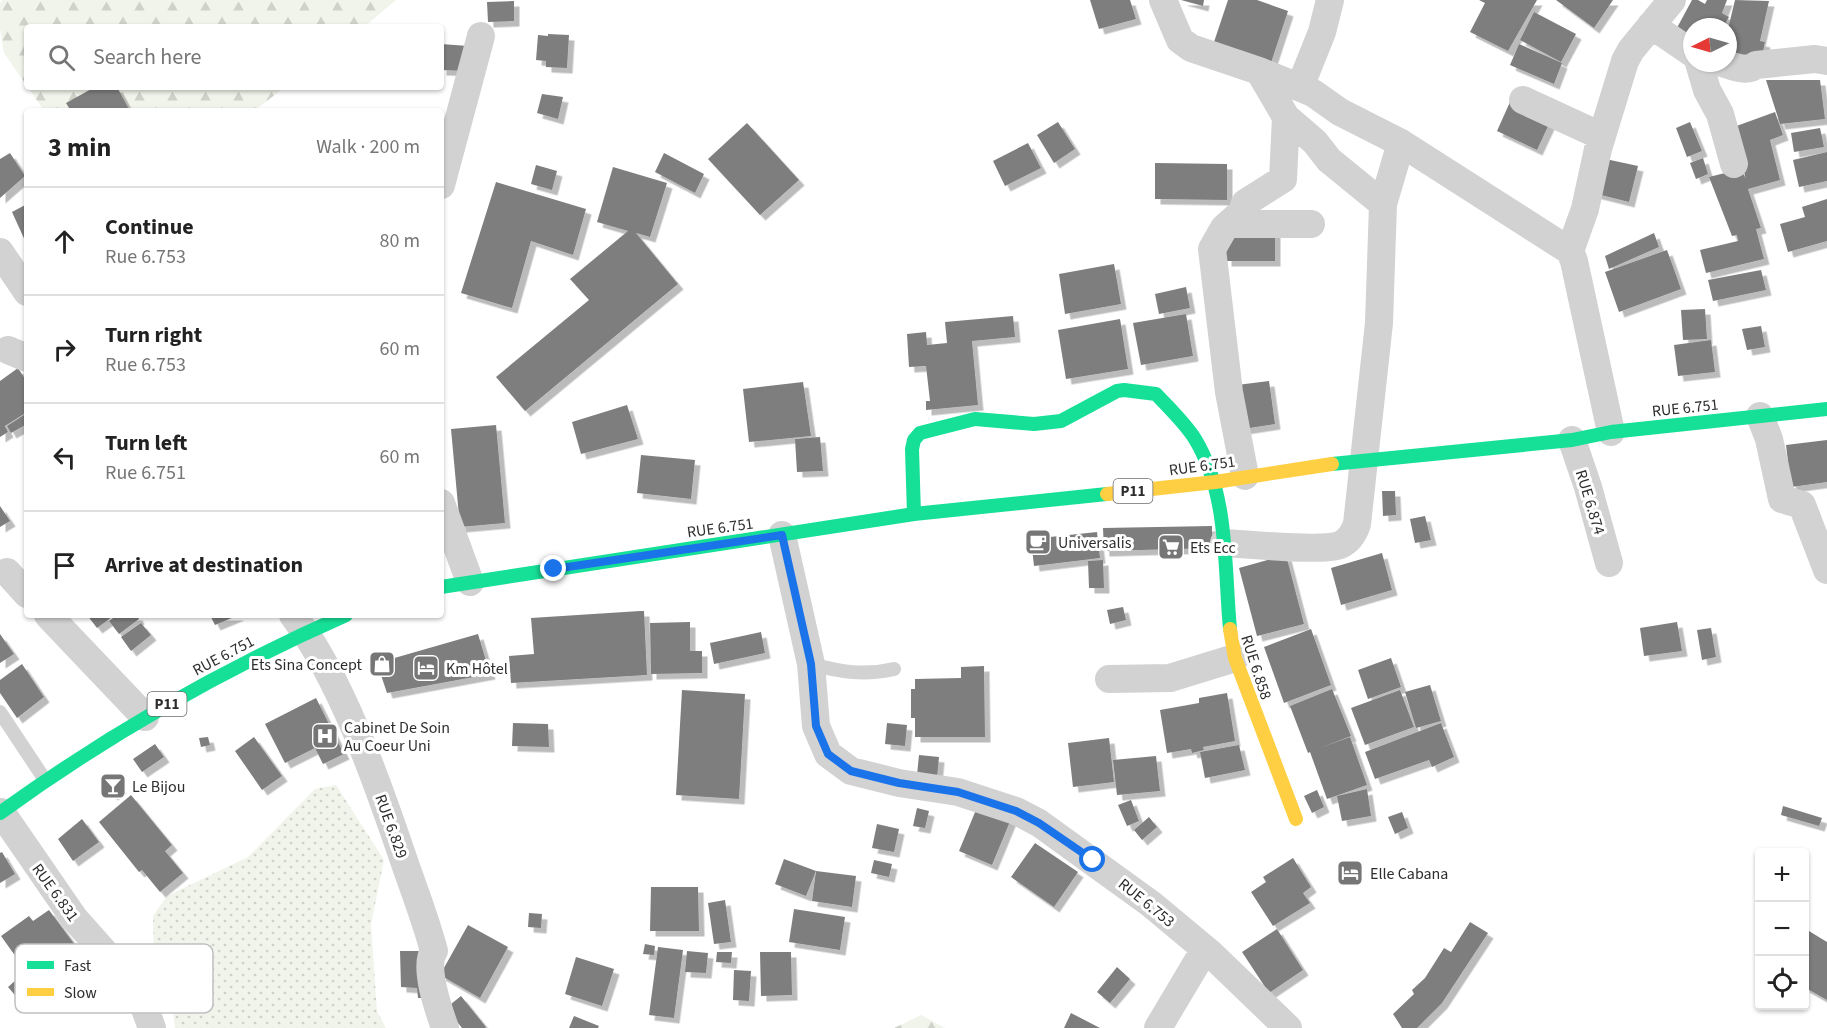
<!DOCTYPE html>
<meta charset="utf-8">
<style>
body{margin:0;font-family:"Source Sans 3",sans-serif;background:#f6f6f6;color:#222}
.controls{position:absolute;right:18px;bottom:18px;display:grid;overflow:hidden;border-radius:6px;box-shadow:0 2px 4px #0004}
.controls button{width:54px;height:54px;display:grid;place-items:center;padding:0;border:0;border-bottom:2px solid #e0e0e0;background:#fff;color:#222;font:30px sans-serif}
.compass{position:absolute;left:1683px;top:18px;width:54px;height:54px;border-radius:50%;background:#fff;box-shadow:0 2px 4px #0004;rotate:265deg}
.stop{position:absolute;width:18px;height:18px;margin:-14px;border:4px solid #1a73e8;border-radius:50%;background:#fff}
.stop.end{background:#1a73e8;border-color:#fff;box-shadow:0 2px 6px #0008}
.list{margin:0;padding:0;list-style:none}
h2{display:flex;justify-content:space-between;align-items:center;height:78px;margin:0;padding:0 24px;font-size:26px}
h2 small{font-size:20px;font-weight:400;color:#767676}
.list li{display:grid;grid-template-columns:39px 1fr auto;gap:18px;align-items:center;box-sizing:border-box;height:108px;padding:0 24px;border-top:2px solid #e0e0e0}
.list b{display:block;font-size:22px;white-space:nowrap}
.list p{margin:0;font-size:20px;white-space:nowrap;color:#767676}
.list em{font-size:20px;font-style:normal;color:#767676}
.icon{flex:none;width:33px;height:33px;fill:none;stroke:currentColor;stroke-width:2;stroke-linecap:round;stroke-linejoin:round}
.map{position:relative;flex:none;width:1827px;height:1028px;overflow:hidden}
.search{position:absolute;background:#fff;box-shadow:0 2px 4px #0004;left:24px;top:24px;width:420px;height:66px;display:flex;align-items:center;gap:15px;box-sizing:border-box;padding:0 21px;border-radius:6px;color:#767676;font-size:22px}
.panel{position:absolute;background:#fff;box-shadow:0 2px 4px #0004;left:24px;top:108px;width:420px;height:510px;border-radius:6px}
.map>svg:first-child{display:block}
</style>
<div class="map">
<svg width="1827" height="1028" viewBox="0 0 1827 1028">
<defs>
<pattern id="green-dots" width="8" height="8" patternUnits="userSpaceOnUse" patternTransform="scale(1.5)"><rect width="8" height="8" fill="#f1f4ea"/><path d="M2 2h.1M6 6h.1" fill="none" stroke="#cfd2c9" stroke-width="1.8" stroke-linecap="round"/></pattern>
<pattern id="forest-firs" width="22" height="20" patternUnits="userSpaceOnUse" patternTransform="scale(1.5)"><rect width="22" height="20" fill="#f1f4ea"/><path d="M5 1l3.5 6h-7zM16 11l3.5 6h-7z" fill="#cfd2c9"/></pattern>
<filter id="shadow"><feDropShadow dx="5.5" dy="5.5" stdDeviation="0" flood-color="#0004"/></filter>
</defs>
<rect width="100%" height="100%" fill="#fff"/>
<path fill="url(#green-dots)" d="M336 785 384 860 371 924 377 1011 386 1028H175L172 1004 154 961 153 916 167 896 248 857 315 789Z"/>
<path fill="url(#forest-firs)" d="M2 0H396L364 27H27V86L4 53 0 29V3Z
M28 87H285L254 111H44Z
M921 1015 945 1028H894Z"/>
<path fill="#7e7e7e" filter="url(#shadow)" d="M1090 0H1130L1136 19 1099 29Z
M1181 0H1204L1203 6Z
M1228 0H1257L1288 11 1269 69 1212 48Z
M1479 0H1537L1508 51 1470 32 1485 3Z
M1556 0H1613L1594 28Z
M1692 0H1698L1705 4 1707 0H1727L1722 13 1729 17 1723 27H1692V47L1672 37Z
M1735 0 1769 1 1760 41 1765 42 1761 61 1728 54V29Z
M514 1V21L488 22 487 2Z
M1534 12 1576 34 1561 62 1520 40Z
M548 34 569 35 567 68 546 67V61L536 60 538 35 548 36Z
M441 44 468 46 467 71 441 70Z
M1519 44 1562 63 1554 84 1510 65Z
M1766 80H1820L1825 119 1780 124Z
M95 87H117L130 111H71L66 103Z
M542 94 563 97 558 119 537 113Z
M1510 102 1550 122 1537 150 1497 131Z
M1775 112 1783 135 1770 140 1780 180 1748 189 1761 228 1756 229 1764 259 1706 273 1700 250 1738 241 1737 235 1732 236 1709 177 1741 169 1746 179 1731 128Z
M1058 122 1075 149 1054 163 1037 135Z
M1690 122 1702 151 1687 157 1676 128Z
M747 123 799 180 760 215 708 159Z
M1820 128 1824 147 1794 152 1791 133Z
M1028 143 1041 168 1005 186 993 161Z
M1827 152V181L1799 187 1793 160Z
M10 153 25 176 0 198V159Z
M664 153 704 174 695 193 655 172Z
M1601 158 1638 166 1629 202 1593 193Z
M1703 158 1708 174 1696 179 1690 163Z
M1155 163 1227 164V200L1155 199Z
M536 165 557 171 552 190 531 184Z
M613 167 667 183 650 237 636 233 678 284 525 411 496 377 589 300 570 279 628 231 597 222Z
M496 182 586 209 573 255 531 241 512 308 461 293Z
M1827 199V241L1788 252 1780 224 1805 217 1802 207Z
M27 204V245L12 212Z
M1226 229H1275V261H1226Z
M1654 233 1659 247 1609 269 1605 256Z
M1667 250 1681 289 1619 312 1605 272Z
M1114 264 1121 304 1065 314 1059 274Z
M1761 270 1766 290 1713 301 1708 280Z
M1186 287 1190 308 1159 314 1155 294Z
M1705 309 1707 339 1683 340 1681 310Z
M1186 314 1193 356 1141 365 1133 323Z
M1013 316 1015 337 972 341 978 405 926 410V401H930L926 366 909 367 907 334 926 332 927 345 947 343 945 322Z
M1120 319 1128 369 1066 379 1058 330Z
M1761 326 1765 347 1747 350 1742 329Z
M1711 340 1715 372 1678 376 1674 345Z
M18 368 27 382V412L5 426 8 432 0 437V381Z
M1269 381 1275 424 1243 429 1237 385Z
M803 382 811 436 749 442 743 389Z
M627 405 638 439 581 454 572 422Z
M27 413V424L11 433 7 426Z
M496 425 505 523 460 527 451 429Z
M820 437 823 471 797 472 795 439Z
M1827 440V482L1791 487 1786 445Z
M641 455 695 460 691 499 637 493Z
M1382 491H1395L1396 515 1383 516Z
M0 506 10 521 0 527Z
M1425 516 1431 540 1415 543 1410 519Z
M1212 526V548L1104 551 1103 528Z
M1097 532 1100 558 1034 566 1031 539Z
M1382 553 1392 590 1341 605 1331 568Z
M1286 555 1304 624 1257 636 1239 568Z
M1103 560 1104 588H1089L1088 561Z
M1123 607 1126 620 1110 624 1107 610Z
M640 611H644L647 675 511 683 509 656 534 654 531 618Z
M87 615H115L97 628Z
M117 615H137L139 619 119 634 109 621Z
M210 615H239L215 625Z
M690 622V651H702V673L651 674 650 623Z
M1677 622 1682 651 1644 656 1640 628Z
M141 623 151 635 131 651 121 637Z
M1711 628 1716 657 1702 660 1697 630Z
M1311 629 1331 685 1284 703 1264 647Z
M761 632 765 653 714 664 710 643Z
M0 634 14 654 0 663Z
M478 634 490 674 387 693 377 663Z
M1391 658 1401 687 1368 699 1358 670Z
M22 664 44 697 17 718 0 693V680Z
M984 666 985 737H915V718H911V689H915V679L961 678V667Z
M1430 685 1441 721 1416 728 1405 692Z
M1332 689 1351 736 1320 748 1350 737 1367 785 1327 799 1310 752 1308 753 1290 706Z
M682 690 745 694 739 799 676 795Z
M1400 690 1414 727 1365 745 1351 708Z
M1227 693 1235 741 1203 747 1204 750 1192 753 1191 749 1167 753 1160 710 1199 703V698Z
M316 698 344 754 323 764 315 748 285 763 265 724Z
M513 723 548 724 549 747 512 746Z
M887 723 907 725 905 746 885 744Z
M1441 723 1454 757 1432 767 1429 760 1375 779 1365 752Z
M208 737 210 745 201 747 199 738Z
M254 737 282 776 262 790 235 751Z
M1109 738 1114 782 1073 787 1068 743Z
M155 744 164 757 142 772 133 759Z
M1239 745 1245 770 1205 778 1200 752Z
M919 755 939 757 937 778 917 775Z
M1156 756 1160 791 1117 795 1113 760Z
M113 777 121 788 112 795 105 783Z
M1367 789 1371 816 1342 821 1337 796Z
M1317 790 1324 807 1312 813 1304 796Z
M131 795 172 845 165 851 183 873 160 892 142 870 139 872 99 822Z
M1131 800 1139 821 1127 826 1118 805Z
M978 805 1011 819 992 865 959 851Z
M1783 806 1822 818 1819 826 1781 815Z
M917 808 929 811 925 828 913 826Z
M1402 812 1408 828 1395 834 1388 817Z
M1149 817 1157 827 1142 840 1134 830Z
M82 819 99 842 73 861 58 839Z
M877 824 899 829 894 852 872 848Z
M1035 843 1078 872 1054 907 1011 877Z
M2 852 15 874 0 883V853Z
M1293 858 1311 887 1303 893 1310 903 1273 926 1251 892 1266 882 1263 877Z
M784 859 816 871 856 876 852 907 812 901 816 871 806 896 775 884Z
M874 860 892 864 889 877 871 873Z
M651 887H698L699 931H650Z
M725 900 731 942 714 944 708 903Z
M794 909 845 917 840 950 789 942Z
M49 910 75 945 31 978 1 936 29 916 33 921Z
M529 913 542 914 541 928 528 927Z
M1470 922 1488 933 1442 1003 1417 1028H1402L1393 1014 1414 994 1412 990 1425 978 1444 948 1451 952Z
M468 925 508 947 480 998 440 975Z
M1804 928 1827 942V1000L1804 987Z
M1277 929 1303 970 1269 993 1242 952Z
M645 944 655 946 654 955 643 954Z
M658 947 683 950 674 1018 649 1015Z
M400 951H424L425 998H418L417 988 401 987Z
M687 951 708 953 706 973 685 972Z
M717 952H732L731 963 716 962Z
M760 952H791L792 995 761 996Z
M576 957 614 969 602 1006 565 994Z
M1117 967 1130 979 1110 1003 1097 992Z
M734 970 751 971 749 1001 733 1000Z
M24 973 41 993 25 1007 8 987Z
M461 996 486 1027 485 1028H462L446 1008Z
M1071 1013 1100 1028H1064Z
M574 1016 599 1026 598 1028H569Z"/>
<g fill="none" stroke-linecap="round" stroke-linejoin="round">
<path stroke="#d2d2d2" stroke-width="14" d="M811 664C841 672 864 676 894 669
M0 712 45 780"/>
<path stroke="#d2d2d2" stroke-width="28" d="M1163 0 1180 40 1191 48 1259 71 1286 117 1315 142 1329 160 1383 204
M1651 25 1692 53
M1699 63 1707 90 1720 114 1734 164
M1722 63C1733 66 1746 73 1756 65L1815 59 1827 61
M1259 71 1313 93 1340 112 1401 143 1570 251 1574 261 1611 432
M1300 87 1322 32 1330 0
M1523 100 1601 136
M441 185 481 36
M1229 224H1311
M1570 251 1585 209 1598 149 1625 61 1631 50 1672 0
M0 252 27 292
M8 350 27 358
M1760 416 1769 439 1782 499 1802 505 1827 570
M1572 440 1588 487 1609 563
M1245 476 1229 392 1212 249 1224 228 1242 212 1245 203 1283 179 1286 117
M441 503 470 582
M782 535 811 664 816 726 828 754 851 771 899 783 958 792 1016 811 1039 823 1151 904 1211 954 1288 1028
M1224 543C1247 544 1321 552 1340 545 1349 541 1354 533 1357 524L1379 323 1383 204 1401 143
M7 572 27 594
M48 615 145 717
M293 615C341 679 375 776 401 852 412 885 425 917 434 951 423 966 439 1011 445 1028
M1109 679 1170 678 1235 658
M1 812 74 918 138 990 152 1028
M1158 1028 1205 949"/>
<path stroke="#16e098" stroke-width="14" d="M1332 464 1572 440 1611 432 1827 409
M914 514 912 449 914 440 920 433 975 419 1034 424 1061 421 1117 391 1124 390 1156 394C1169 408 1185 423 1195 439 1229 495 1224 566 1230 629
M441 587 914 514 1107 494
M0 813C109 734 223 669 346 615"/>
<path stroke="#ffcf43" stroke-width="14" d="M1107 494 1215 482 1332 464
M1230 629 1235 658 1296 819"/>
</g>
<g fill="none" stroke-linecap="round" stroke-linejoin="round">
<path stroke="#1a73e8" stroke-width="8" d="M554 569 782 535 811 664 816 726 828 754 851 771 899 783 958 792 1016 811 1039 823 1093 860"/>
</g>
<defs>
<symbol id="cafe-square" viewBox="-11 -11 22 22"><rect x="-9" y="-9" width="18" height="18" rx="4" fill="#767676" stroke="#fff"/><path d="M-5.5-4.5H6V0H3Q3 3.5 0 3.5H-2.5Q-5.5 3.5-5.5 0ZM3-3.2v2h1.7v-2ZM-6 4.5H4V6H-6Z" fill="#fff"/></symbol>
<symbol id="supermarket-square" viewBox="-11 -11 22 22"><rect x="-9" y="-9" width="18" height="18" rx="4" fill="#767676" stroke="#fff"/><path d="M-6-5.5h2.5l.6 2H6L4.5 2H-2.5L-4.4-4H-6ZM-1.5 3.2a1.3 1.3 0 1 0 .1 0ZM3 3.2a1.3 1.3 0 1 0 .1 0Z" fill="#fff"/></symbol>
<symbol id="shop-square" viewBox="-11 -11 22 22"><rect x="-9" y="-9" width="18" height="18" rx="4" fill="#767676" stroke="#fff"/><path d="M-5-2.5h2.3a2.7 3.5 0 0 1 5.4 0H5L5.5 6h-11ZM-1.5-2.5h3a1.5 2.3 0 0 0-3 0Z" fill="#fff"/></symbol>
<symbol id="hotel-square" viewBox="-11 -11 22 22"><rect x="-9" y="-9" width="18" height="18" rx="4" fill="#767676" stroke="#fff"/><path d="M-6-4.5h1.5V1H6V5H4.5V3h-9V5H-6ZM-4 0a1.8 1.8 0 1 1 3.6 0ZM.5 0V-2.5h3Q6-2.5 6 0Z" fill="#fff"/></symbol>
<symbol id="hospital-square" viewBox="-11 -11 22 22"><rect x="-9" y="-9" width="18" height="18" rx="4" fill="#767676" stroke="#fff"/><path d="M-5-5h3v3.5h4V-5h3V5h-3V1.5h-4V5h-3Z" fill="#fff"/></symbol>
<symbol id="bar-square" viewBox="-11 -11 22 22"><rect x="-9" y="-9" width="18" height="18" rx="4" fill="#767676" stroke="#fff"/><path d="M-6-5H6L.8 .8V4.5H3.5V6h-7V4.5H-.8V.8Z" fill="#fff"/></symbol>
</defs>
<g fill-rule="evenodd">
<use href="#cafe-square" x="1023" y="527" width="30" height="30"/>
<use href="#supermarket-square" x="1156" y="532" width="30" height="30"/>
<use href="#shop-square" x="367" y="649" width="30" height="30"/>
<use href="#hotel-square" x="411" y="653" width="30" height="30"/>
<use href="#hospital-square" x="310" y="721" width="30" height="30"/>
<use href="#bar-square" x="98" y="771" width="30" height="30"/>
<use href="#hotel-square" x="1335" y="858" width="30" height="30"/>
</g>
<g text-anchor="middle" stroke-width="6" stroke-linejoin="round" paint-order="stroke">
<g fill="#fff" stroke="#6c6c6c" stroke-width="1.5">
<rect x="1113.5" y="479" width="39" height="24" rx="4.5"/>
<rect x="147.5" y="692" width="39" height="24" rx="4.5"/>
</g>
<g font-size="15" font-weight="bold" fill="#2d2d2d">
<text x="1133" y="496">P11</text>
<text x="167" y="709">P11</text>
</g>
<g font-size="16" fill="#2d2d2d" stroke="#fff">
<text transform="translate(1685 407) rotate(-6)" y="6">RUE 6.751</text>
<text transform="translate(1202 465) rotate(-8)" y="6">RUE 6.751</text>
<text transform="translate(1591 502) rotate(73)" y="6">RUE 6.874</text>
<text transform="translate(720 527) rotate(-8)" y="6">RUE 6.751</text>
<text transform="translate(223 655) rotate(-28)" y="6">RUE 6.751</text>
<text transform="translate(1257 667) rotate(72)" y="6">RUE 6.858</text>
<text transform="translate(392 826) rotate(70)" y="6">RUE 6.829</text>
<text transform="translate(56 892) rotate(54)" y="6">RUE 6.831</text>
<text transform="translate(1147 902) rotate(39)" y="6">RUE 6.753</text>
</g>
<g font-size="16" fill="#2d2d2d" stroke="#fff" text-anchor="start">
<text x="1058" y="548">Universalis</text>
<text x="1190" y="553">Ets Ecc</text>
<text x="362" y="670" text-anchor="end">Ets Sina Concept</text>
<text x="446" y="674">Km Hôtel</text>
<text x="344" y="733">Cabinet De Soin<tspan x="344" dy="18">Au Coeur Uni</tspan></text>
<text x="132" y="792">Le Bijou</text>
<text x="1370" y="879">Elle Cabana</text>
</g>
</g>
<rect x="15" y="944" width="198" height="69" rx="9" fill="#fff" stroke="#c0c0c0" stroke-width="1.5"/>
<rect x="27" y="961" width="27" height="8" fill="#16e098"/>
<rect x="27" y="988" width="27" height="8" fill="#ffcf43"/>
<g font-size="16" fill="#2d2d2d">
<text x="64" y="971">Fast</text>
<text x="64" y="998">Slow</text>
</g>
</svg>
<div class="controls">
<button>+</button>
<button>−</button>
<button><svg class="icon" aria-label="locate" viewBox="0 0 24 24"><circle cx="12" cy="12" r="6"/><path d="M12 2v4M12 18v4M2 12h4M18 12h4"/></svg></button>
</div>
<svg class="compass" viewBox="-18 -18 36 36"><path d="M0-13l5 13h-10z" fill="#e53935"/><path d="M0 13l5-13h-10z" fill="#767676"/></svg>
<div class="stop" style="left:1093px;top:860px"></div>
<div class="stop end" style="left:554px;top:569px"></div>
<div class="search"><svg class="icon" aria-label="search" viewBox="0 0 24 24"><circle cx="10" cy="10" r="6"/><path d="M15 15l6 6"/></svg>Search here</div>
<section class="panel">
<h2>3 min<small>Walk · 200 m</small></h2>
<ul class="list">
<li><svg class="icon" aria-label="ahead" viewBox="0 0 24 24"><path d="M12 20V5M6 11l6-6 6 6"/></svg><div><b>Continue</b><p>Rue 6.753</p></div><em>80 m</em></li>
<li><svg class="icon" aria-label="right" viewBox="0 0 24 24"><path d="M7 20v-9h11M14 6l5 5-5 5"/></svg><div><b>Turn right</b><p>Rue 6.753</p></div><em>60 m</em></li>
<li><svg class="icon" aria-label="left" viewBox="0 0 24 24"><path d="M17 20v-9H6M10 6l-5 5 5 5"/></svg><div><b>Turn left</b><p>Rue 6.751</p></div><em>60 m</em></li>
<li><svg class="icon" aria-label="arrive" viewBox="0 0 24 24"><path d="M6 21V4h12l-3 4 3 4H6"/></svg><div><b>Arrive at destination</b></div></li>
</ul>
</section>
</div>
